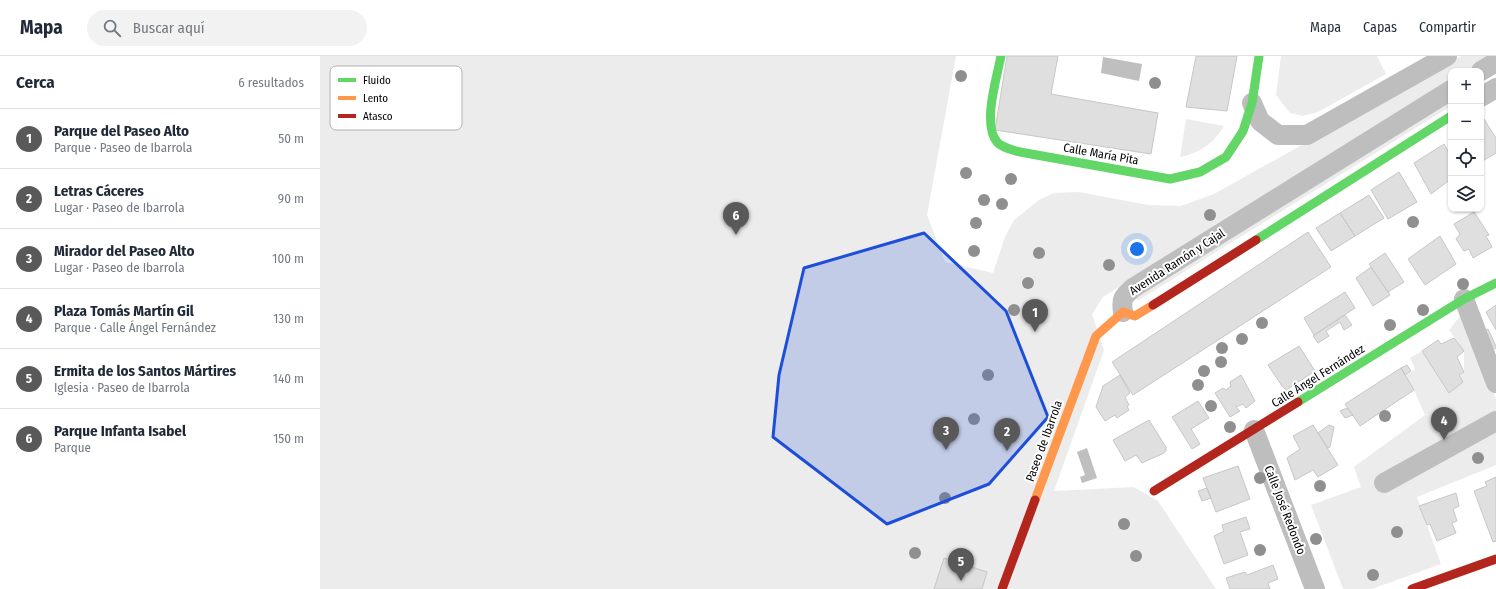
<!DOCTYPE html>
<html lang="es">
<meta charset="utf-8">
<style>
body{margin:0;font-family:"Fira Sans Condensed",sans-serif;background:#f2f2f3;color:#1f2937}
.controls{position:absolute;right:12px;top:12px;display:grid;overflow:hidden;border-radius:8px;box-shadow:0 1px 3px #0004}
.controls button{width:36px;height:36px;display:grid;place-items:center;padding:0;border:0;border-bottom:1px solid #e0e1e3;background:#fff;color:#1f2937;font:20px sans-serif}
.you{position:absolute;left:817px;top:193px;width:14px;height:14px;margin:-10px;border:3px solid #fff;border-radius:50%;background:#1a73e8;box-shadow:0 0 0 6px #1a73e833}
.badge{display:grid;place-items:center;width:26px;height:26px;border-radius:50%;background:#595959;color:#fff;font-size:13px;font-weight:700}
.pin{position:absolute;translate:-50% -33px;filter:drop-shadow(0 1px 2px #0008)}
.pin::after{content:'';position:absolute;top:21px;width:14px;height:12px;background:inherit;clip-path:polygon(0 0,100% 0,50% 100%)}
.list{margin:0;padding:0;list-style:none}
h2{display:flex;justify-content:space-between;align-items:center;height:52px;margin:0;padding:0 16px;font-size:17px}
h2 small{font-size:13px;font-weight:400;color:#747a83}
.list li{display:grid;grid-template-columns:26px 1fr auto;gap:12px;align-items:center;box-sizing:border-box;height:60px;padding:0 16px;border-top:1px solid #e0e1e3}
.list b{display:block;font-size:15px;white-space:nowrap}
.list p{margin:0;font-size:13px;white-space:nowrap;color:#747a83}
.list em{font-size:13px;font-style:normal;color:#747a83}
.icon{flex:none;width:22px;height:22px;fill:none;stroke:currentColor;stroke-width:2;stroke-linecap:round;stroke-linejoin:round}
.map{position:relative;flex:none;width:1176px;height:533px;overflow:hidden}
header{display:flex;align-items:center;gap:24px;box-sizing:border-box;height:56px;padding:0 20px;background:#fff;border-bottom:1px solid #e0e1e3}
header strong{font-size:19px}
nav{display:flex;gap:22px;margin-inline-start:auto;font-size:14px}
.search{width:280px;height:36px;background:#f2f2f3;display:flex;align-items:center;gap:10px;box-sizing:border-box;padding:0 14px;border-radius:22px;color:#747a83;font-size:15px}
main{display:flex}
aside{flex:1;background:#fff}
.map>svg:first-child{display:block}
</style>
<header>
<strong>Mapa</strong>
<div class="search"><svg class="icon" aria-label="search" viewBox="0 0 24 24"><circle cx="10" cy="10" r="6"/><path d="M15 15l6 6"/></svg>Buscar aquí</div>
<nav><a>Mapa</a><a>Capas</a><a>Compartir</a></nav>
</header>
<main>
<aside>
<h2>Cerca<small>6 resultados</small></h2>
<ul class="list">
<li><span class="badge">1</span><div><b>Parque del Paseo Alto</b><p>Parque · Paseo de Ibarrola</p></div><em>50 m</em></li>
<li><span class="badge">2</span><div><b>Letras Cáceres</b><p>Lugar · Paseo de Ibarrola</p></div><em>90 m</em></li>
<li><span class="badge">3</span><div><b>Mirador del Paseo Alto</b><p>Lugar · Paseo de Ibarrola</p></div><em>100 m</em></li>
<li><span class="badge">4</span><div><b>Plaza Tomás Martín Gil</b><p>Parque · Calle Ángel Fernández</p></div><em>130 m</em></li>
<li><span class="badge">5</span><div><b>Ermita de los Santos Mártires</b><p>Iglesia · Paseo de Ibarrola</p></div><em>140 m</em></li>
<li><span class="badge">6</span><div><b>Parque Infanta Isabel</b><p>Parque</p></div><em>150 m</em></li>
</ul>
</aside>
<div class="map">
<svg width="1176" height="533" viewBox="0 0 1176 533">
<rect width="100%" height="100%" fill="#fff"/>
<path fill="#ececec" d="M0 0H636L607 159 625 206 673 217 685 181 694 164 719 144 734 137 759 136 828 149 861 150 894 138 1141 0H1170L1146 15H1131V25L783 241 772 258 784 294 734 435 814 431 838 445 896 533H0Z
M961 0H1057L1066 18 998 56 983 60 970 57 956 39Z
M1131 41V50L819 244 815 243 814 240Z
M866 63 904 70C894 87 880 97 860 101Z
M1141 259 1176 343V409L1097 441 1121 508 1052 533H1023L991 449 1041 431 1034 411 1105 359 1094 334 1085 320 1095 313 1090 302 1102 295 1129 337 1139 319 1144 315V295L1129 274Z"/>
<path fill="#bfbfbf" d="M783 1 822 8 819 25 781 17Z
M767 392 777 422 762 427 760 421 765 419 757 396Z"/>
<path fill="#dfdfdf" stroke="#c7c7c7" d="M687 0H738L731 38 838 57 831 98 675 74Z
M876 0H917L907 55 866 51Z
M1164 63 1176 82V97L1161 106V66Z
M1124 88 1131 100V123L1111 138 1094 107Z
M1079 116 1097 146 1068 163 1051 134Z
M1049 139 1064 162 1035 180 1020 157Z
M1154 156 1169 179 1166 180 1172 191 1153 202 1149 193 1144 195 1136 183 1140 178 1134 168Z
M1020 157 1035 180 1011 195 996 172Z
M988 176 1011 211 813 339 792 306Z
M1120 180 1136 208 1105 229 1088 203Z
M1065 197 1084 226 1068 236 1049 208Z
M1051 211 1070 239 1053 250 1036 222Z
M1025 236 1035 252 994 279 984 262Z
M1176 249V274L1166 256Z
M1025 259 1032 269 1024 274 1020 266 1006 275 1009 280 998 287 993 280Z
M1168 273 1176 290V292L1170 295 1163 275Z
M1134 282 1144 295 1137 301 1144 316 1139 319 1143 326 1129 337 1102 295 1118 284 1121 288Z
M979 290 995 315 966 334 962 330 948 309Z
M1087 309 1091 315 1085 319 1081 312Z
M1081 312 1094 334 1040 370 1025 348Z
M800 319 810 337 805 341 809 349 807 350 809 354 797 362 795 359 785 365 776 351 783 330Z
M921 319 935 345 926 352 923 348 916 351 920 355 910 361 895 337 903 332 906 334 911 330 910 326Z
M878 345 889 362 871 373 880 388 872 393 852 361Z
M1027 352 1033 359 1025 362 1020 355Z
M829 364 846 391V395L844 397 822 407 816 399 805 405 793 384Z
M993 369 1018 409 998 421 993 414 975 424 967 402 980 393 973 380Z
M1009 369 1014 371 1010 391 1008 392 998 377Z
M918 410 930 443 896 456 883 422Z
M1176 421V485L1173 486 1154 435 1167 430 1165 426Z
M887 432 891 442 882 445 878 435Z
M1136 437 1139 450 1133 453 1137 465 1132 467 1136 477 1117 485 1110 468 1107 469 1099 450Z
M926 461 930 473 920 476 928 499 904 508 894 480 904 475 902 469Z
M624 502 667 516 662 533H614Z
M953 509 958 523 948 527 950 533H910L906 522 925 516 927 519Z"/>
<g fill="none" stroke-linecap="round" stroke-linejoin="round">
<path stroke="#bebebe" stroke-width="20" d="M1161 15 1176 6
M1161 41 1176 32
M932 47 940 65 958 79H987L1127 0
M1144 243 1176 327
M803 256C801 242 803 241 813 232L1131 34
M934 374 995 533
M1064 427 1176 365"/>
<path stroke="#63d668" stroke-width="9" d="M681 0C677 21 662 68 677 86 682 92 693 94 700 96L850 123 880 116 906 101 923 75 932 47 939 0
M936 184 1131 60
M978 346 1144 243 1176 227"/>
<path stroke="#ff974d" stroke-width="9" d="M715 444 776 280 803 256 815 260 833 249"/>
<path stroke="#b3261e" stroke-width="9" d="M833 249 936 184
M834 435 978 346
M682 533 715 444
M1092 533 1176 503"/>
</g>
<g fill="#8f8f8f">
<circle cx="641" cy="20" r="6"/>
<circle cx="835" cy="27" r="6"/>
<circle cx="646" cy="117" r="6"/>
<circle cx="691" cy="123" r="6"/>
<circle cx="664" cy="144" r="6"/>
<circle cx="682" cy="148" r="6"/>
<circle cx="890" cy="159" r="6"/>
<circle cx="1093" cy="166" r="6"/>
<circle cx="656" cy="167" r="6"/>
<circle cx="654" cy="195" r="6"/>
<circle cx="719" cy="197" r="6"/>
<circle cx="789" cy="209" r="6"/>
<circle cx="708" cy="227" r="6"/>
<circle cx="1143" cy="228" r="6"/>
<circle cx="694" cy="254" r="6"/>
<circle cx="1103" cy="254" r="6"/>
<circle cx="942" cy="267" r="6"/>
<circle cx="1070" cy="269" r="6"/>
<circle cx="922" cy="283" r="6"/>
<circle cx="902" cy="292" r="6"/>
<circle cx="901" cy="306" r="6"/>
<circle cx="884" cy="315" r="6"/>
<circle cx="668" cy="319" r="6"/>
<circle cx="878" cy="329" r="6"/>
<circle cx="891" cy="350" r="6"/>
<circle cx="1065" cy="360" r="6"/>
<circle cx="654" cy="363" r="6"/>
<circle cx="910" cy="371" r="6"/>
<circle cx="1158" cy="402" r="6"/>
<circle cx="940" cy="422" r="6"/>
<circle cx="1000" cy="430" r="6"/>
<circle cx="625" cy="442" r="6"/>
<circle cx="804" cy="468" r="6"/>
<circle cx="1077" cy="476" r="6"/>
<circle cx="996" cy="483" r="6"/>
<circle cx="940" cy="494" r="6"/>
<circle cx="595" cy="497" r="6"/>
<circle cx="816" cy="500" r="6"/>
<circle cx="1053" cy="519" r="6"/>
</g>
<path fill="#1d4ed8" fill-opacity="0.2" stroke="#1d4ed8" stroke-width="3" stroke-linejoin="round" d="M604 177 686 255 728 361 669 428 567 468 453 381 459 319 484 212Z"/>
<g text-anchor="middle" stroke-width="4" stroke-linejoin="round" paint-order="stroke">
<g font-size="12" fill="#000" stroke="#fff">
<text transform="translate(781 98) rotate(10)" y="4">Calle María Pita</text>
<text transform="translate(857 206) rotate(-33)" y="4">Avenida Ramón y Cajal</text>
<text transform="translate(998 320) rotate(-32)" y="4">Calle Ángel Fernández</text>
<text transform="translate(724 385) rotate(-70)" y="4">Paseo de Ibarrola</text>
<text transform="translate(965 454) rotate(69)" y="4">Calle José Redondo</text>
</g>
</g>
<rect x="10" y="10" width="132" height="64" rx="6" fill="#fff" stroke="#b2b2b2" stroke-width="1"/>
<rect x="18" y="22" width="18" height="4" fill="#63d668"/>
<rect x="18" y="40" width="18" height="4" fill="#ff974d"/>
<rect x="18" y="58" width="18" height="4" fill="#b3261e"/>
<g font-size="11" fill="#000">
<text x="43" y="28">Fluido</text>
<text x="43" y="46">Lento</text>
<text x="43" y="64">Atasco</text>
</g>
</svg>
<div class="controls">
<button>+</button>
<button>−</button>
<button><svg class="icon" aria-label="locate" viewBox="0 0 24 24"><circle cx="12" cy="12" r="6"/><path d="M12 2v4M12 18v4M2 12h4M18 12h4"/></svg></button>
<button><svg class="icon" aria-label="layers" viewBox="0 0 24 24"><path d="M12 4l9 5-9 5-9-5zM3 14l9 5 9-5"/></svg></button>
</div>
<div class="you"></div>
<div class="pin badge" style="left:715px;top:276px">1</div>
<div class="pin badge" style="left:687px;top:395px">2</div>
<div class="pin badge" style="left:626px;top:394px">3</div>
<div class="pin badge" style="left:1124px;top:384px">4</div>
<div class="pin badge" style="left:641px;top:525px">5</div>
<div class="pin badge" style="left:416px;top:179px">6</div>
</div>
</main>
